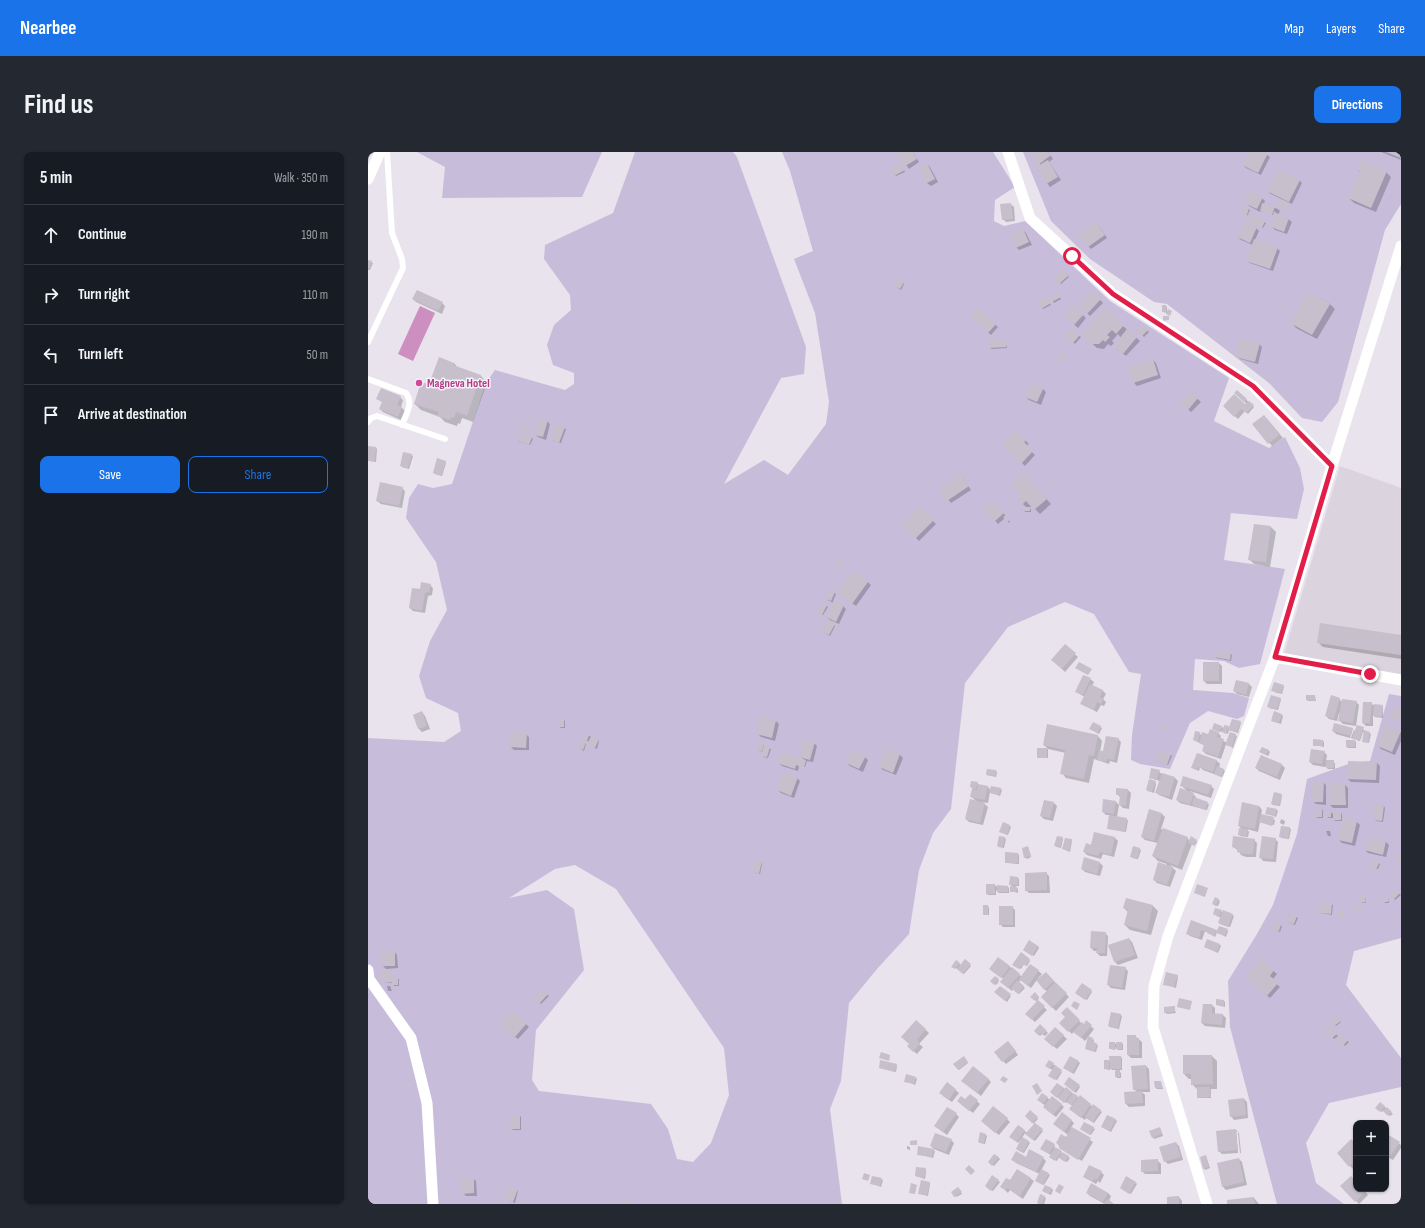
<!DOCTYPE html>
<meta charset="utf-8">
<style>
body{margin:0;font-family:"Sofia Sans Condensed",sans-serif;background:#242831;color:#f1f3f6}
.controls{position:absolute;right:12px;bottom:12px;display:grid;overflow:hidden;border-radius:8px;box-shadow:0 1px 3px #0004}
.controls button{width:36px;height:36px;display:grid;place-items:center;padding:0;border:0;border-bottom:1px solid #363941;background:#171b24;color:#f1f3f6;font:20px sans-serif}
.stop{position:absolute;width:12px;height:12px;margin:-9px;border:3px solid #e11d48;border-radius:50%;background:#fff}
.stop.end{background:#e11d48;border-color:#fff;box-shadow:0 1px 4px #0008}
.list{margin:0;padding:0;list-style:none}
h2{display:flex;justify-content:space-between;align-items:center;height:52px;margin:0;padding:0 16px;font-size:17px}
h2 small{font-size:13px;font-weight:400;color:#9ea1a6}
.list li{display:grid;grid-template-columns:26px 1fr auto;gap:12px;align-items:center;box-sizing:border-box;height:60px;padding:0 16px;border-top:1px solid #363941}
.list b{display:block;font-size:15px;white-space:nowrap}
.list em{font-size:13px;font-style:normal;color:#9ea1a6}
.actions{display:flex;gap:8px;padding:12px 16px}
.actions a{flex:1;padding:9px 0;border:1px solid #1a73e8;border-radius:8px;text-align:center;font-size:14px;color:#1a73e8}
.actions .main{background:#1a73e8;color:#fff}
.icon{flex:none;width:22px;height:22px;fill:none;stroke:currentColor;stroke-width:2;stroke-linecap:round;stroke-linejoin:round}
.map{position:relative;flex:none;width:1033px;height:1052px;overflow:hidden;border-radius:8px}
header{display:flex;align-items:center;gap:24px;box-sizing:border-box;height:56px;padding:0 20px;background:#1a73e8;color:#fff}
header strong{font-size:19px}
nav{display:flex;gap:22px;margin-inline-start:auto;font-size:14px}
.intro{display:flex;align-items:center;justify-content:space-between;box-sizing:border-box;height:96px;padding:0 24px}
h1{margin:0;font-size:28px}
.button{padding:10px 18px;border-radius:8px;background:#1a73e8;color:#fff;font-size:14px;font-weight:700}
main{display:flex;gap:24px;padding:0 24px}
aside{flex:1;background:#171b24;border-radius:8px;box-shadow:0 1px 3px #0004}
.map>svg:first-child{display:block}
</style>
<header>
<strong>Nearbee</strong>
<nav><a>Map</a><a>Layers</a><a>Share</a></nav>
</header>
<div class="intro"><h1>Find us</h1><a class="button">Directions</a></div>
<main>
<aside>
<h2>5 min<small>Walk · 350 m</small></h2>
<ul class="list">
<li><svg class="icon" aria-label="ahead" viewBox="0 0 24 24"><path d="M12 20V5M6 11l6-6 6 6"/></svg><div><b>Continue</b></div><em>190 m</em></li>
<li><svg class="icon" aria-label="right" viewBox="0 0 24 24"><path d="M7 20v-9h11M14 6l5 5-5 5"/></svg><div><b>Turn right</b></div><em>110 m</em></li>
<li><svg class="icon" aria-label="left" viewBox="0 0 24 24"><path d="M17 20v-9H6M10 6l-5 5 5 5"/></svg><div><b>Turn left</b></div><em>50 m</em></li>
<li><svg class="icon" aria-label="arrive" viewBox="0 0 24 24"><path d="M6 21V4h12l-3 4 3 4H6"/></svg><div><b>Arrive at destination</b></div></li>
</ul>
<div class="actions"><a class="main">Save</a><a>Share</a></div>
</aside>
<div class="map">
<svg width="1033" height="1052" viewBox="0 0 1033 1052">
<rect width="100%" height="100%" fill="#e8e3ec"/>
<path fill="#dbd4df" d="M972 314 1033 336V522L916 502Z"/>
<path fill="#c7bddb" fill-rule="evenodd" d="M49 0H234L214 45 74 46 77 15Z
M267 0H365L369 5 438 195 436 222 413 226 356 332 396 308 420 323 458 272 461 250 447 161 426 107 445 99 422 19 414 0H625L647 35 627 48 626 69 636 74 657 69 742 149 861 226 846 269 901 296 917 285 932 316 936 337 929 367 863 361 856 408 917 417 892 512 871 516 856 509 827 507 825 538 865 541 881 546 876 564 869 567 840 559 822 571 802 617 772 612 763 608 764 583 773 522 761 520 726 462 697 450 640 475 597 531 583 657 565 681 551 718 541 782 509 817 481 851 473 929 462 957 474 1052H0V586L76 590 93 579 90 561 58 546 51 524 62 489 79 458 68 410 38 366 41 346 50 332 65 336 84 332 118 231 127 218 197 238 206 232V221L185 213 179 193 186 173 203 158 202 143 176 107 177 93 245 61ZM207 713 248 737 356 896 361 943 343 991 325 1010 309 1007 300 977 283 952 171 939 164 928 168 878 216 818 206 757 179 738 141 746 187 717Z
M655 0H1033V52L1017 78 970 250 954 270 934 266 901 231 799 152 786 150 722 107 683 69Z
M1021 542 1033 544V786L986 799 978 833 1033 906V935L961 951 938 991 948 1031 976 1052H909L862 875 860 829 889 782 905 753 929 682 939 627 983 611 1002 609Z"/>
<path fill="#cc8fc0" d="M52 154 67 161 45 209 30 202Z"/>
<path fill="#0003" d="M529 0H545L551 10 541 17Z
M665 0H680L685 7 681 10 693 28 682 35 679 31 673 14Z
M881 0H895L902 5 893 23 878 16 875 13Z
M1013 0H1033V8Z
M534 12 537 20 528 24 527 23Z
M559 12 562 15 570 30 563 34 559 31Z
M990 17 1018 20 1023 25 1008 60 986 51 981 46 992 20Z
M931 28 934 31 924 52 903 42 900 39Z
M894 46 897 49 896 52 910 57 912 59 910 63 920 67 924 70 919 82 907 78 904 75 909 62 906 59 905 63 893 59 892 60 881 54 878 51Z
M642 52 646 55 647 69 638 70 635 67Z
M881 57 882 58 880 62 898 71 895 76 879 68 881 64 875 61Z
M731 74 739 86 723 97 720 94Z
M888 76 891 79 887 88 909 96 912 99 905 119 882 111 879 108 885 93 873 88 870 85Z
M655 78 658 81 664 93 651 98 648 95Z
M0 109 5 111 2 118H0Z
M695 119 701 125 693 132 688 126Z
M535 130 536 132 533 138 526 134Z
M725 140 735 151 722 164 711 154Z
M941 140 962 152 967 157 949 187 928 176 924 171Z
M691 143 693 147 686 151 683 146Z
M45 147 74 151 77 154 74 162 48 150Z
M680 147 683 153 675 157 674 156Z
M705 154 718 166 710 176 700 167Z
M798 154 799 155V161L795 160Z
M610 157 630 175 623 183 603 165Z
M755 174 772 189 758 204 749 197 753 186 750 182 744 189 746 191 743 194 740 192 736 197 729 196 719 187Z
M774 174 781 180 776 185 770 179Z
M704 177 713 185 707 192 698 184Z
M637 188 639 196 624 197 622 196Z
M891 192 894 195 890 212 872 207 869 204Z
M785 208 788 211 793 226 769 234 766 231Z
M86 211 91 217 113 224 119 231 105 270 94 266 92 272 90 271 89 274 77 270 72 265 53 258 47 252 62 234Z
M675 237 678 240 673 253 661 248 658 245Z
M869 239 886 255 880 262 877 259 870 267 856 254H878L879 252 867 241Z
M823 241 833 250 823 260 813 251Z
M32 245 35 248 33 255 37 259 33 268 15 260 12 257 15 251 10 247Z
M899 267 915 286 904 294 886 272Z
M179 269 182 272 178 288 170 285 167 282Z
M196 276 198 277 193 291 185 289 184 288Z
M648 279 661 292 658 294 667 303 657 314 635 293Z
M164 286 165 287 162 293 150 289Z
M8 296 9 297 8 310 1 309 0 308Z
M43 303 45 304 41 317 34 315 33 313Z
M77 310 78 311 74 324 67 322 66 321Z
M595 326 603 338 583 351 572 337Z
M661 327 683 352 672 362 664 354 661 356 663 357V360H657L656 358 659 356 650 347 654 343Z
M34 336 37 339 34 356 13 352 9 349Z
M624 349 639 365 642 369 641 371 637 366 630 372 616 357Z
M552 356 568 372 551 389 535 373Z
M903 375 908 380 902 415 886 412 881 407Z
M500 430 503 433 488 454 473 443Z
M62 433 65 436 64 443 60 444 57 461 45 459 42 456 52 438Z
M462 438 468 442 465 449 475 454 478 457 471 472 462 468 459 465 466 451 459 448Z
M458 453 460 455 455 463 451 461Z
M466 473 467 474 462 484 454 479Z
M1033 484V507L955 495 950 490Z
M697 494 710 505 697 520 688 511Z
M848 499 863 502 864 503 863 509 848 506 847 504Z
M851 511 854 514V532H839L836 529Z
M722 527 726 530 724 534 735 539 738 542 735 547 738 550 736 554 733 553 729 560 717 554 714 551 717 545 708 540Z
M881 532 884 535 881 545 869 542 866 539Z
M915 534 916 535 914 542 906 540Z
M947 544 948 549H940L939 548Z
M912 547 913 548 910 558 901 556Z
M971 547 974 550H988L991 553 988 574 975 572 972 569 973 561H971L969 569 961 567 958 564Z
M1003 551 1005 553 1015 555V566L1007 565 1005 563V574H998L995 571Z
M54 560 57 564 62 577 54 580 51 577 46 563Z
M914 563 915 564 913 572 904 569Z
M196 568 197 569V576H193L191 575Z
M408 569 411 572 407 589 393 585 390 582Z
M872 570 873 571 870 581 861 578 860 582 854 579 853 580 847 578 853 584 852 587 859 591 862 581 869 584 865 596 858 592 853 607 838 602 835 599 837 594 826 588 828 580 834 583H841L850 581 846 577 854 575 856 577 857 574 862 576Z
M725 571 734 576 731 582 724 578Z
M985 576 982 586 968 582 965 579Z
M995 576 996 579 1003 582 1001 591 995 589 997 581 995 580 992 589 983 586 986 578 988 580Z
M1033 580V589L1027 603 1013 597 1010 594Z
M158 582 161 585V598H146L143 595Z
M218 582 231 589 229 597 221 593 222 590 217 588Z
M730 584 734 589 732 600H735L750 587 753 590 749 611 742 609 741 612 726 607 721 631 698 626 694 621 698 601 680 597V606H672L670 605V597H680L676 593Z
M955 589 956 590V595L946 593Z
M987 589 988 590V596H980L979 595Z
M217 591 218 592 216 599 210 596Z
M446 591 449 594 445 610 439 609 437 615 431 613 430 619 414 614 411 611 436 608 432 604Z
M395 592 396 594 403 597 400 606 396 605 394 603 395 600 390 598Z
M519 598 532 603 535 606 528 623 515 618 512 615Z
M900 598 902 600 900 604 893 600Z
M956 600 959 603 958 609 967 611V617H960L957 614V615L945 613 942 610Z
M829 602 849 609 852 612 851 616 857 619 854 625 835 618 832 615 831 619 826 617Z
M803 603 804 604 800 613 788 608Z
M893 604 914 613 917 616 912 628 891 619 888 616Z
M497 605 500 608 495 620 482 614 479 611Z
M1009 611 1012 614 1011 631 983 630 980 627Z
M628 619 629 620 628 625 619 623Z
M791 619 792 621 807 626 810 629 804 648 791 643 788 640 792 629 782 626Z
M429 626 432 629 426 646 413 641 410 638Z
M787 630 788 632 786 641 780 639 779 638Z
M955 630 958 633V653L948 652 945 649Z
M609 631 611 633 620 635 623 639 632 637 634 638 632 644 622 640 620 651 614 650 620 655 615 673 601 670 598 667 609 650 604 645 605 637 603 635Z
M813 633 843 634 846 637 843 646 822 639 828 645V647L841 652 839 658 812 651 809 648 819 639Z
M977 633 980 636V656H965L962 653Z
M760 638 763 641 761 657 755 656 752 653V645L749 642Z
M913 643 914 644 912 654 905 653 904 652Z
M748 650 751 653 749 665 760 668 758 680 740 676 742 663H738L735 660Z
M686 651 689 654 685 669 676 667 673 664Z
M875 652 891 654 894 658 893 663 907 668 906 673 892 670 890 680 879 677 881 680 880 685 872 684 871 682 875 678 871 674Z
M1016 654 1017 656 1015 670 1008 669 1006 667Z
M954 657 955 659V666H950L948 665Z
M908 658 910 659 908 665 898 661Z
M781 659 794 662 797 665 793 677 819 686 822 689 828 688 829 690 826 694 824 692 814 718 802 713 808 719 802 735 789 731 786 728 799 712 790 709 785 704 790 691 777 688 774 685Z
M963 660 966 663 973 661 974 662V669H967L966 666H961L959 665Z
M976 666 989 670 992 673 987 694 974 691 971 688Z
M913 667 917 669 916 673 912 671Z
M642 674 643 675 640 683 633 680Z
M921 676 923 677 921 687 914 686 912 685Z
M958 679H962L963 684H960Z
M727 681 747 686 750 689 746 705 735 702 733 707 719 703 716 700 723 694Z
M636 686 638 687 636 696 631 695 630 694Z
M694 686 695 687 693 696 689 695 688 694Z
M1000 686 1018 690 1021 693 1018 705 1000 701 997 698Z
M907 687 910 690 908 710 895 709 892 705Z
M703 688 704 689 702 700 697 698 696 697Z
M886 688 889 691 888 705H878L873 703 870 698 865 695Z
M660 695 663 705 659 707 657 705Z
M771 697 773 698 770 707 764 706Z
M638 701 650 702 651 703V712L639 711 638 710Z
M393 710 394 712 392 722 387 721 386 720Z
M732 711 735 714 732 724 717 720 714 717Z
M1011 711 1012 712 1010 717 1004 715Z
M678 721 681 724 682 741H661L658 738Z
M642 725 650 726 651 727V734H647L650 737V741L643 739 645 735 642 732Z
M627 733 630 736 640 735 641 736V741H631L628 738V743H620L619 742Z
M1028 738 1033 743 1027 748 1022 743Z
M992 745 998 746V751L992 750Z
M847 746 852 749 850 754 846 753Z
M1015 746H1020L1021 751H1017Z
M963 752 965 753 964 763 952 761Z
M620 754 621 756V763H617L616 762Z
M785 754 790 759 783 783 762 778 757 773 760 760 756 756Z
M644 755 647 758V775H635L632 772Z
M853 759 855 761 856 759 866 764 862 775 852 772 853 766 846 762Z
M928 765 930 766 927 773 920 770Z
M906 771 914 774 912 780 904 776Z
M835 773 850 780 859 778 860 779 858 785 849 780 847 785 837 779 834 788 822 784 819 781Z
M737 781 740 784 739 804H732L729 801 730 799H726L723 796Z
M761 787 764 790 770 806 750 813 747 810Z
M852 793 853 794 850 801 837 795Z
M670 794 671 796 666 804 657 799Z
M26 799 29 803 30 816 18 817 15 814Z
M653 801 662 809 659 814 656 812 653 817 647 814Z
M597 808 603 814 596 822 585 814 591 812 593 813Z
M893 808 909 822 904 828 912 835 902 846 881 829Z
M663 813 674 822 670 826 681 824 701 845 688 859 674 845 679 840 669 828 663 836 653 828 650 831 657 836 651 842 645 837 644 839 637 833 636 827 626 820 641 814 654 825Z
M757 816 760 819 757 838 743 836 740 833Z
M23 819 24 826 31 827V834H26L25 831 16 830 15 829Z
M809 824 810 825 808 836 796 832Z
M627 825 631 829 628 833 623 829Z
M19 834H22L24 839H20Z
M632 835 643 844 639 850 628 840Z
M174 837 181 844 173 852 166 846Z
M723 839 724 840 719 848 709 842Z
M667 842 671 846 669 849 679 858 667 870 658 862 669 850 664 844Z
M856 849 857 850V855L849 853Z
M844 853 847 856V862L855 863 858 866 857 876 837 874 834 871Z
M699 856 714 872 716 873 718 870 726 877 717 889 706 879 704 882 693 871 698 865Z
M806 856 808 861 799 862 797 860Z
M752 863 754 864 751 877 742 875 741 874Z
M968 864 973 870 968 874 963 868Z
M548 869 561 881 551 892 555 895 549 902 543 897Z
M158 872 161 875 150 887 136 876Z
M672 874 680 881 677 884 674 882 672 884 667 879Z
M962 875 970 884 966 887 958 878Z
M687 876 699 887 689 897 677 887Z
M760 884H767L774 890V906H763L760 903Z
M973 884 981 890 977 894 970 887Z
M725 887 726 888 725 892 730 893 728 900 718 897Z
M747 891 749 894 754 891 755 892V898H750L748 895 747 898 743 897 742 896Z
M643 893 650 903 638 912 635 909Z
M816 904H844L849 909V937H843V946H831L830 945 829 937 824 932V927H821L816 922Z
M595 905 600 911 591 918 586 912Z
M703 905 712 911 706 922 698 917Z
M753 905 754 906V918H750L753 921V926H749L748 924V918H744L742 916V918L737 917V909H742Z
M685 912 694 920 689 928 683 925 685 918 679 915Z
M528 913 529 914 528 920 512 916Z
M778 914 781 917 782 940H774L777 943V954L761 955 758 952 757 941 769 940 766 937Z
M548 926 549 927 547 933 538 929Z
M701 926 712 935 708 941 697 932Z
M620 927 623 930 613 944 598 932Z
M793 930 795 937H789L788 936Z
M579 931 591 941 584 950 575 944Z
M689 932 704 941 711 946 712 945 725 955V954L734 960 726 971 718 966 717 968 706 960 705 954 699 950 698 951 684 941Z
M675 942 682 948 693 952 696 955 688 965 679 958 678 954 671 949Z
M602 943 612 952 605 961 593 952Z
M876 947 879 950 880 966 866 968 863 964Z
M1012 951 1025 962 1022 964 1016 958 1014 960 1009 956Z
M662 959 670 967 666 971 675 979 667 989 657 981 654 986 662 991 656 1001 650 998 654 988 653 987 650 991 644 986 650 974 659 981 667 973 658 964Z
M588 962 591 965 579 983 567 974Z
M152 964 153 965V978H145L143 976Z
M639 967 642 970 631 983 617 972Z
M703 968 706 971 703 976 725 990 714 1009 694 997V998L689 991 698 987 700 983 690 975Z
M748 968 749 969 743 980 734 975Z
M725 976 727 977 723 983 713 977Z
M792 976 795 984 786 987 785 985Z
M868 978 871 981 873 1001H872L870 980H868L870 1001 854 1002 851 999Z
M618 983 619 984 617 992 612 991 611 990Z
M1020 983 1033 993V996L1025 1008 1018 1004V996L1020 992 1018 990Z
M583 988 586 991 581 1003 566 997 563 994Z
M808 991 811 994 815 1008 800 1012 797 1009Z
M686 993 687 994 686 996 702 1006 699 1010 691 1005 689 1009 683 1006V1003L675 998Z
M539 994 542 995V998L539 997Z
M988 994V1014L985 1017 970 1001Z
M565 998 567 999 565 1006 550 1002Z
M627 1003 632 1007 626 1014 621 1010Z
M838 1004 842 1016 837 1018 836 1016Z
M658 1006H675L678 1009 673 1019 682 1023 676 1033 684 1037 685 1038 683 1043 676 1040 678 1034 670 1030 672 1022 648 1011 645 1008Z
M1018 1006 1021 1008 1018 1013Z
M871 1007 874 1010 879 1033 858 1038 855 1035Z
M789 1008 793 1012V1022H777L774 1019Z
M557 1017 558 1019 557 1027 548 1024Z
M649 1018 666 1029 655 1047 642 1038 640 1041 634 1035 642 1029Z
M733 1020 736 1023 732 1031 730 1029 728 1032 716 1025Z
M505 1025 515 1028 513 1035 503 1031Z
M625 1025 632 1030 625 1039 619 1036Z
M105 1026 108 1029 109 1044H98L95 1041Z
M988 1030V1037H995L1000 1043 991 1052 973 1034Z
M561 1031 562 1032 560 1044 552 1042 551 1041Z
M768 1031 769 1032 763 1042 754 1037Z
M723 1033 740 1041 743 1044 741 1049 745 1052H737L722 1044 719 1041Z
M149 1038 150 1039 147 1051 138 1047Z
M591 1038 594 1042 588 1045 587 1044Z
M676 1045 678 1046 676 1052H671L670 1051Z
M811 1045 814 1049V1052H800Z
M886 1046 891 1052H860Z"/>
<path fill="#c7bfcc" d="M527 0H545L549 7 537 14Z
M664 0H680L683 3 670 13 662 1Z
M880 0H898L900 1 890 21 874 13Z
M1018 0H1033V6Z
M680 8 690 25 678 32 668 15Z
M993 8 1019 19 1003 56 980 46 992 19 989 17Z
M533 10 537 18 526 24 522 15Z
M559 11 567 27 559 31 550 15Z
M910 17 932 28 921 50 899 39Z
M882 39 895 45 889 57 876 51Z
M912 47 922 53 918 59 908 54Z
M643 51 645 67 634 68 632 52Z
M894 51 907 54 904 63 892 59Z
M876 54 881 56 879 63 874 62Z
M881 61 897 69 894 76 878 68Z
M908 61 921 66 916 80 903 75Z
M876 69 889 75 882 91 869 85Z
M728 70 737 83 720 95 710 82Z
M655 77 661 90 648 96 642 83Z
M886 87 910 95 902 117 878 109Z
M0 108 4 109 1 118 0 117Z
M695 118 700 124 691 132 686 126Z
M529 126 536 130 532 137 525 134Z
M49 138 75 150 70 159 44 147Z
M725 139 733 147 719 162 710 154Z
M940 139 962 152 944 183 922 171Z
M690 141 693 145 684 150 681 146Z
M679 145 683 151 673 157 669 150Z
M705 153 716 162 706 173 696 164Z
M794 153H798V160H794Z
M610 156 628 172 620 181 602 165Z
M738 156 756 173 748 182 744 178 739 183 742 185 737 190 735 188 731 192H723L718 187 715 181Z
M800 157 804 159 802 164 798 162Z
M795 164H801V168L795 169Z
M774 173 780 178 774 184 768 179Z
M704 176 712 183 705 191 697 184Z
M759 177 769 185 755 202 745 194Z
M872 186 892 191 887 210 867 205Z
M638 187V195L621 196V188Z
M693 199 700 203 696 210 689 206Z
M71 205 86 211 85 213 113 223 99 264 88 260 86 266 84 265 82 268 69 264 71 260 46 252 53 230 61 232Z
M785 207 790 223 765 231 759 215Z
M663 231 675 237 669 250 657 245Z
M13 236 33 244 29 253 34 255 30 265 11 257 14 250 8 247Z
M869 238 879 247 876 250 866 241Z
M823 239 830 246 820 258 812 251Z
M866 242 877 252 881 249 886 253 878 261 873 257 866 265 855 254Z
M896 263 912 282 900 292 884 272Z
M170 266 180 268 175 285 166 283Z
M155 271 162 275 159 281 152 277Z
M188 272 197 275 191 291 183 288Z
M648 278 658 288 656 290 665 299 653 312 633 293Z
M151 280 164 285 161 293 148 288Z
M0 294 8 295 7 309H0Z
M35 300 44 302 40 316 32 314Z
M69 306 78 309 73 324 65 321Z
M656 321 679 347 666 358 658 349 654 353 649 346 653 343 643 332Z
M592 322 601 334 579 349 571 337Z
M12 330 35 335 31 354 8 349Z
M624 348 636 361 626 370 614 357Z
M552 354 566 368 547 387 533 373Z
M655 355H662V359H655Z
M638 363 642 368 639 370 635 365Z
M886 372 903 374 898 410 880 408Z
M471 407 477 410 473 417 467 414Z
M485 419 500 430 484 452 469 440Z
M53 430 63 432 61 440 57 441 54 459 41 456 44 436 52 437Z
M462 437 467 440 463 449 457 447Z
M466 448 476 453 468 470 458 465Z
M455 450 459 453 454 463 449 460Z
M459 468 467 472 461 483 453 479Z
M952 471 1033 483V503L949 491Z
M697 492 708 501 694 517 683 508Z
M847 498 863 501 862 508 846 505Z
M711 510 724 517 720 523 707 516Z
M835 510H851V529H835Z
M715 523 723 526 715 543 707 540Z
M868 528 881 531 878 543 865 539Z
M906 530 916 533 913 541 903 539Z
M722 532 735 538 732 545 736 547 733 552 729 550 726 558 712 552Z
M903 543 913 546 909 558 899 555Z
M938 543H947V549L938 548Z
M963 543 972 546 966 567 957 564Z
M974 547 989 549 985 571 970 569Z
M995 550H1004L1002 571H994Z
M1006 552 1015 553 1014 565 1005 564Z
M1025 557 1033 558V569L1022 567Z
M54 559 59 574 50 577 45 563Z
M906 559 914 562 911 571 903 569Z
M393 564 408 568 404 586 388 582Z
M191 566 196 567V575H190Z
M864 567 873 569 869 580 860 578Z
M725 570 733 574 730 581 721 577Z
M795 571 800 577 796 580 791 574Z
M846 571 854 574 852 580 844 577Z
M966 571 985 576 983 584 964 579Z
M679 572 730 583 726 604 721 603 716 627 692 622 697 598 675 593Z
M1018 572 1033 579 1024 600 1009 594Z
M856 573 861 574 858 582 854 580Z
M989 573 996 575 991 589 984 586Z
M842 577 851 580 849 585 856 587 850 605 834 599 836 593 831 591 834 580 840 582Z
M996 578 1002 580 1000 591 994 590Z
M827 579 832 580 830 590 825 588Z
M142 580 159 581 158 596 142 595Z
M862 580 868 582 864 595 857 593Z
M217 581 221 583 219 589 215 587Z
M223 584 231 587 227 596 219 593Z
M738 584 751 586 746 608 739 607 738 610 729 608 731 599H735Z
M945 587 955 588V594H945Z
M212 588 218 590 215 598 209 596Z
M436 588 447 590 442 608 431 605Z
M978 588H987V595H978Z
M391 590 396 591 394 599 389 598Z
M396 593 402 595 399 605 393 604Z
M894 595 901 598 898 603 891 600Z
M518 596 532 602 525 621 511 615Z
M669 596H679V606H669Z
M791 597 803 602 799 613 787 608Z
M943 597 957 599 954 612 941 610Z
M484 598 498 604 491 617 478 611Z
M413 599 438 608 436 616 428 613 427 617 409 611Z
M829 601 849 608 845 620 830 615 829 618 823 616Z
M893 603 914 612 909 625 887 616Z
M958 608H966V616H958Z
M980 609 1009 610 1008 628 979 627Z
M849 614 856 617 853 625 846 622Z
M783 616 792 618 789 628 781 626Z
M619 617 628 618 627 624 618 623Z
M415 620 430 625 423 644 409 638Z
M794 621 807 625 801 645 787 641Z
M815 624 844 633 840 643 812 634Z
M781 627 788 629 784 640 778 638Z
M603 629 610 630 608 637 602 635Z
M944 629H956L955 650H944Z
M610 632 620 634 617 648 602 645 604 637 609 638Z
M961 632H977L978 653H961Z
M623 634 633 636 631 643 621 641Z
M748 636 760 637 758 654 751 653 752 643H748Z
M812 636 826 641 822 653 808 648Z
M906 640 914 642 911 654 903 652Z
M826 645 840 650 837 658 824 653Z
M602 647 617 651 612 671 597 667Z
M735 647 748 649 746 662 734 660Z
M676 648 686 650 682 666 672 664Z
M874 650 891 654 887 677 870 674Z
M1007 652 1016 653 1014 669 1005 668Z
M899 655 909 657 907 664 897 662Z
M948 656H954V665H947Z
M781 657 794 661 786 689 773 685Z
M958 659H963V665H958Z
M965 659 973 660V668H965Z
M893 662 906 665 904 674 891 670Z
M741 663 759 666 757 680 739 677Z
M975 665 989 669 984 691 970 688Z
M635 670 642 673 639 683 631 680Z
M913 674 922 675 920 686 911 685Z
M795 676 820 685 810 714 784 704Z
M871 676 880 677 879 684 870 683Z
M726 680 747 685 743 703 732 700 730 704 715 700 718 691 723 693Z
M631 684 637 685 635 695 629 694Z
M689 684 695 685 692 695 686 694Z
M823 684 829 688 825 693 820 690Z
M865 684 887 687 885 702H874V701L869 700V696L864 695Z
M894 684 908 686 905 707 891 706Z
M1000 685 1018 689 1015 703 996 698Z
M697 686 704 687 701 699 694 697Z
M660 694 663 704 656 706 654 696Z
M765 694 772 696 769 707 762 705Z
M637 700 650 701V711H637Z
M1025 703H1033V710H1025Z
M716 705 732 710 729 722 713 717Z
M1006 707 1012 710 1008 717 1002 714Z
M387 708 394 709 391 722 384 720Z
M790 710 805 715 799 733 785 728Z
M679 720V738L657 739V721Z
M642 724 650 725V733H641Z
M618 732H627V742H618Z
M829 732 840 736 837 745 826 741Z
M629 733 640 734V740H629Z
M642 734 649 735V740H642Z
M1028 737 1032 741 1025 748 1021 743Z
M991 744H997L998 750H991Z
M847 745 851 747 848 754 844 752Z
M1014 745H1020V750H1015Z
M758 746 785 753 779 779 756 773 760 758 755 756Z
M952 750 964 751 963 762 951 761Z
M615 753H620V763H615Z
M988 753H993V760H989Z
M631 754H645V773H631Z
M847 756 854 758 851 765 845 762Z
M855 758 865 762 860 775 850 771Z
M969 759H975V765H969Z
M921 761 929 764 926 772 919 770Z
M823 768 849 778 846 784 839 781V780L833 778 831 786 818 782Z
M906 770 913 772 911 779 903 777Z
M851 774 860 777 857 784 848 781Z
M723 779 738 780 737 801H728L729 796H722Z
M761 786 767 803 746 810 740 793Z
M839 787 852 792 849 800 836 795Z
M661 788 670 794 664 804 655 798Z
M27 798V814H14V799Z
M653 800 662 807 658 814 655 812 651 817 644 813Z
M630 805 642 814 633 826 621 817Z
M597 807 603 812 595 822 589 817Z
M893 807 906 818 902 824 910 831 899 844 877 826Z
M588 808 592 811 587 817 583 815Z
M662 812 671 818 660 834 651 827Z
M742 813 758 815 754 836 739 833Z
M644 815 652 822 640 836 632 830Z
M14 818H24V825H30V833H24V830H14Z
M678 820 686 829 676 838 668 828Z
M798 820 810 823 806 835 795 833Z
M627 824 631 827 626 833 622 829Z
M649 828 656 834 650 842 643 836Z
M687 830 699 841 684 856 673 845Z
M714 831 724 838 717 848 707 841Z
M632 834 643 842 637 849 626 840Z
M174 836 180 842 171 852 165 846Z
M667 840 671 845 667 849 662 845Z
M811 846 824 849 822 858 809 855Z
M848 847 856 848V854L848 853Z
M670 848 677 854 664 868 657 862Z
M706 849 712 852 709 858 703 854Z
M835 852H844V861L855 862 854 873 833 871Z
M807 854V860L796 861V855Z
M699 855 712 868 700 880 691 871 697 865 693 861Z
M143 859 159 871 147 885 132 873Z
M743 860 753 862 750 876 740 874Z
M968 863 973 869 966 874 962 868Z
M548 868 558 877 549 888 552 891 545 900 539 894 541 892 533 885Z
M718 868 724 873 713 886 705 880 714 870 716 872Z
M672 872 679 879 675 883 672 881 670 883 666 879Z
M962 873 969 882 964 886 956 878Z
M687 875 696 883 685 895 676 887Z
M973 882 980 888 975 894 968 887Z
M759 883H768V886H771V903H759Z
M720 884 725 886 724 890 729 891 727 900 717 897Z
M640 889 648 899 634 910 626 900Z
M741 890H747V897H741Z
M748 890H754V897H748Z
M513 900 522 903 521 909 511 906Z
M815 903H844L845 932 823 933V922H815Z
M596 904 600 910 590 918 585 912Z
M702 904 711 909 704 921 695 916Z
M741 904H753V917H742Z
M512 908 529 912 527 920 511 916Z
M681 908 686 911 682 917 677 914Z
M736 908H741V917H736Z
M687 913 694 918 687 928 680 924Z
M778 913 780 937 765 938 763 914Z
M605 914 621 927 609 941 593 929Z
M752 918V925H747V919Z
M538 922 548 925 546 932 536 930Z
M635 924 640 927 637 931 632 928Z
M701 925 712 933 706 940 696 932Z
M786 929H793L794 936H787Z
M579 930 588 937 581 948 571 941Z
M669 931 674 939 669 943 664 934Z
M689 931 696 936 689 946 682 940Z
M698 935 704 940 696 951 690 946Z
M829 935H842L843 945 829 946Z
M774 939 775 951 757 952 756 940Z
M674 941 680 945 675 952 669 948Z
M705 941 710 944 703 953 698 950Z
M602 942 610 948 601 959 589 949 593 944 597 947Z
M712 943 723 952 713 966 701 957Z
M684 944 694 952 685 963 675 955Z
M876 946 878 963 862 965 860 948Z
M1012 950 1017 954 1012 960 1007 956Z
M725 952 733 958 725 970 717 965Z
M625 954 640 966 627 981 613 969Z
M579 955 589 961 575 980 566 974Z
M1019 955 1024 960 1020 964 1015 959Z
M662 958 670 965 664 971 657 964Z
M694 960 704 968 696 980 685 972Z
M143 963H152V977H142Z
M739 963 748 967 742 979 733 975Z
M716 970 726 975 722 983 712 977Z
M667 971 675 977 665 988 657 982Z
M650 973 657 978 649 990 641 985Z
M704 975 723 986 710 1008 691 996 692 993 688 991 693 982 698 985Z
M792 975 794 982 784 986 781 979Z
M868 977 870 998 850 1000 848 979Z
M612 980 618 982 616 991 610 990Z
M567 981 584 987 578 1000 562 994Z
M1019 982 1032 990 1021 1006 1018 1004V994L1020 992 1018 991V984Z
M654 985 661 989 655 1001 648 997Z
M678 987 687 992 681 1002 672 997Z
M983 987 988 992V1008L981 1015 969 1001Z
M549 988V993H542V989Z
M808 990 813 1005 796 1010 791 995Z
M550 994 566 997 564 1005 549 1003Z
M687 995 694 999 687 1009 681 1005Z
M661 997 676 1005 668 1020 643 1008 648 999 658 1005Z
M694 1000 701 1004 697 1010 691 1006Z
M626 1002 631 1005 624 1014 620 1010Z
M838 1003 841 1015 835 1017 832 1005Z
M871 1006 876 1030 854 1035 849 1011Z
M790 1007V1019L773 1020V1008Z
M601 1013 607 1019 603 1023 597 1017Z
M721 1013 734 1019 729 1028 726 1027 725 1030 715 1025Z
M548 1015 558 1016 556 1026 547 1024Z
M649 1017 663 1026 652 1044 639 1036 637 1038 632 1035 638 1026 642 1028Z
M673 1017 681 1021 675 1033 667 1029Z
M496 1021 502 1023 500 1029 494 1027Z
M624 1023 631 1028 623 1039 617 1034Z
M504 1024 514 1026 512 1034 502 1032Z
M758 1024 768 1030 761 1042 752 1036Z
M983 1024 988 1029V1037H996L998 1039 987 1050 972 1034Z
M94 1025H106V1041L94 1042Z
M553 1028 562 1030 559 1043 550 1042Z
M543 1031 549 1033 547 1042 541 1041Z
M723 1031 740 1041 735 1050 718 1041Z
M691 1032 696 1035 692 1042 687 1039Z
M677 1033 684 1036 681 1042 674 1039Z
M141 1034 150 1037 145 1050 136 1047Z
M590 1035 594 1040 586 1045 583 1040Z
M672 1042 677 1044 674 1052 669 1051Z
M811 1044V1052H799V1045Z
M253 1045H258L259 1052H254Z
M886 1045 887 1052H859V1048Z
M740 1047 746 1052H735Z"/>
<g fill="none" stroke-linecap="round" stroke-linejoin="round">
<path stroke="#fff" stroke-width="6" d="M0 190 35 116 34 107 24 81 19 0
M0 227 38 241C46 251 38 262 34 273
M0 270 3 266 9 264 77 287"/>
<path stroke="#fff" stroke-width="11" d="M640 0 662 66 745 142 885 234 964 314
M0 27 12 0
M907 505 966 307 1033 94
M0 818 1 827 43 886 59 951 65 1052
M839 1052 785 875 786 834 800 784 907 505 1033 528"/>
</g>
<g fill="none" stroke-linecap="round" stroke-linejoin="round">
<path stroke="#e11d48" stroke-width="5" d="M704 104 745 142 885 234 964 314 907 505 1002 522"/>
</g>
<circle fill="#d1479c" stroke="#f6f3f8" stroke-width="1.5" cx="51" cy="231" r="4"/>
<g text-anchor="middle" stroke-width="3" stroke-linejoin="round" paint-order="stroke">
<g font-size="12" font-weight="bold" fill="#b23c85" stroke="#f6f3f8" text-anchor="start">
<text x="59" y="235">Magneva Hotel</text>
</g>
</g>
</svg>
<div class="controls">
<button>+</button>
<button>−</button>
</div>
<div class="stop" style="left:704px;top:104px"></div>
<div class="stop end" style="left:1002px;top:522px"></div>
</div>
</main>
